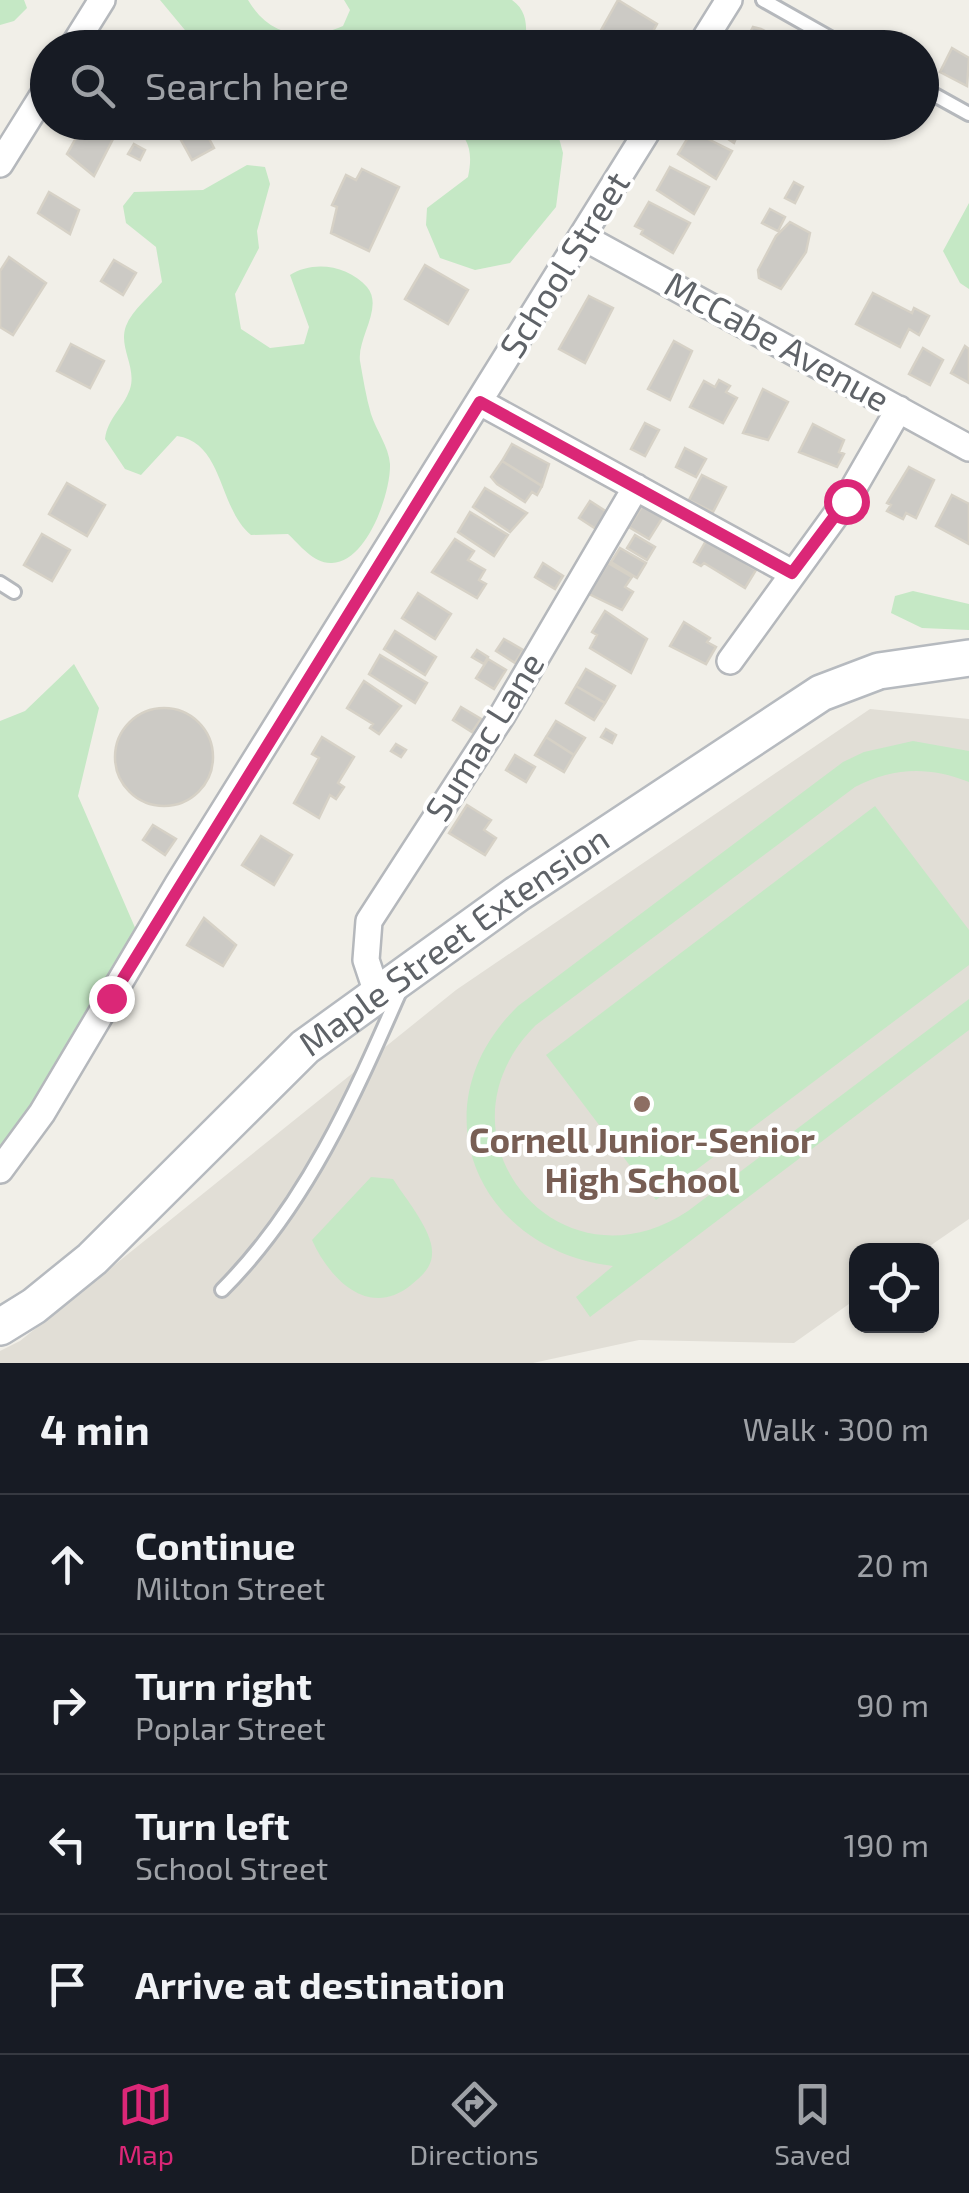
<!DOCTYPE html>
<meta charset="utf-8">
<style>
body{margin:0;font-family:"Exo 2",sans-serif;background:#20242c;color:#f1f3f6}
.controls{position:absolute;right:30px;bottom:30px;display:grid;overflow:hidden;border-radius:20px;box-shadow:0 2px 8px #0004}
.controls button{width:90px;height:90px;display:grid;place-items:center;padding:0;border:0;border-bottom:2px solid #363941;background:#171b24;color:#f1f3f6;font:50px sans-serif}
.stop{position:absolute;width:30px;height:30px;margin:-22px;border:8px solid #db2777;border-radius:50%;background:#fff}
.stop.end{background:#db2777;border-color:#fff;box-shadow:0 2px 10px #0008}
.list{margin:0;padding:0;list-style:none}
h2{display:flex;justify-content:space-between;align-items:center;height:130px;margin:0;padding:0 40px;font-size:42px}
h2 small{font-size:32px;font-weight:400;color:#9ea1a6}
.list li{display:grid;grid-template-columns:65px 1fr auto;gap:30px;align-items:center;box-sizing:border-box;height:140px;padding:0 40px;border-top:2px solid #363941}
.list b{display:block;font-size:38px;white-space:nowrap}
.list p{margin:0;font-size:32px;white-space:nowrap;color:#9ea1a6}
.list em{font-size:32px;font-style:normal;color:#9ea1a6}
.icon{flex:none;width:55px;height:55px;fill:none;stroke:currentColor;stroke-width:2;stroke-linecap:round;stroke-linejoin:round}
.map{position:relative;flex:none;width:969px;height:1363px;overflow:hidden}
.search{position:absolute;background:#171b24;box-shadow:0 2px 8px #0004;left:30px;right:30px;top:30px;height:110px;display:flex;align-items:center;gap:25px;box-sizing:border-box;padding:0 35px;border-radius:55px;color:#9ea1a6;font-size:38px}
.sheet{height:690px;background:#171b24}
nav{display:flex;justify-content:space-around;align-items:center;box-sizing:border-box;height:140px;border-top:2px solid #363941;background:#171b24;font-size:28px;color:#9ea1a6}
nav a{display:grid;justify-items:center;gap:5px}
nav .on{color:#db2777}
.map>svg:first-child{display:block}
</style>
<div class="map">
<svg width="969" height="1363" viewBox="0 0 969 1363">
<rect width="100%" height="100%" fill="#f1efe8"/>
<path fill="#e1ded6" d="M870 709 969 719V1219L924 1250H856V1299L794 1343 639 1340 533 1363H0V1351L20 1341 456 990Z"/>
<path fill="#c5e8c5" d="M0 0H24L27 8 14 21 0 25Z
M160 0H248C269 36 305 43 343 26L350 10 344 0H512C529 12 526 28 526 47H199Z
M314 123 379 122V123L340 135Z
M449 123H555L563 153 556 207 510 263 475 270 440 258 426 225 427 208 468 177C473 153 470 137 449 123Z
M247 165 265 167 270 184 257 231 259 248 235 294 241 329 270 348 304 344 309 327 290 275C313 260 348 265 367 287 384 307 357 338 360 361 363 378 366 397 371 414 376 430 389 447 390 464 391 493 367 562 332 563 314 564 300 545 288 534L251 535C218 508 224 443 177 436L141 475 125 469 105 439C108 417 123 409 130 389 137 367 118 347 126 326 132 310 151 295 162 282L156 247 126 223 123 206 134 192 203 190Z
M969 203V289L960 283 943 251Z
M913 591 969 604V630L922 628 891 613 895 596Z
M74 664 99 708 78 796 143 946 0 1170V721L25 711Z
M913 741 969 751V782C929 766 893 767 855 787L536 1025C426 1134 557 1298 688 1211L969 999V1030L590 1317 576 1297 613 1266C477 1250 415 1106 518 1006L843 762 864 752Z
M875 806 969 930V965L656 1200 546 1055Z
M371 1177 393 1179C405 1198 434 1232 432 1254 432 1267 421 1277 411 1285 369 1319 330 1280 312 1240Z"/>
<path fill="#cccac5" stroke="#d6d1c6" stroke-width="2.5" d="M618 0 657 24 644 48H627L600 32Z
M753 27 761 29 792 46 742 48Z
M952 48 969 58 967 86 940 72Z
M85 122 114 137 94 176 67 154Z
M192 122H200L214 148 192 160 176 131Z
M702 122H743L734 143Z
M692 131 732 151 716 179 678 154Z
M134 144 145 150 140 160 128 154Z
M670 167 709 187 694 214 657 190Z
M362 169 399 187 369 251 331 233 337 207 332 205 346 175 356 180Z
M794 182 803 187 795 203 785 198Z
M49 192 79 210 70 234 38 213Z
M649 202 690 223 673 253 641 234 643 230 635 226Z
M770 209 785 217 778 231 762 223Z
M790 222 810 233 806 252 781 289 759 278 758 270 776 236Z
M9 257 46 283 13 335 0 327V271Z
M114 260 136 273 123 295 101 281Z
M425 265 468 290 448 324 405 299Z
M873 293 912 313 914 308 929 316 919 335 909 329 900 347 856 324Z
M589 296 613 308 585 363 559 349Z
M674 341 692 351 670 400 648 389Z
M71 344 104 361 90 388 57 371Z
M965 346 969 349V383L951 373Z
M923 348 943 360 930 385 909 374Z
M719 380 730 386 726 392 737 398 723 423 690 407 704 381 715 387Z
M763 389 788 402 768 440 743 433Z
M645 423 659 430 645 456 631 449Z
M813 424 844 440 839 452 844 454 837 467 799 452Z
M512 444 549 464 542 486 502 461Z
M685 448 706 459 696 477 676 467Z
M502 461 542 486 537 495 532 492 525 502 497 484 491 477Z
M909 467 934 480 916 518 906 513 903 519 887 511 891 505 887 503Z
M702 475 726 487 713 512 689 500Z
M67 483 105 505 87 536 49 514Z
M485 488 527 513 510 532 473 507Z
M952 495 969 504V544L936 526Z
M590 501 607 512 596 529 579 518Z
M643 505 663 517 649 539 629 527Z
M470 512 508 535 494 556 458 532Z
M42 534 70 550 52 581 24 565Z
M635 535 655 547 647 560 627 548Z
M455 539 474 551 468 560 485 570 479 580 486 584 477 598 432 572Z
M707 539 756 570 745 588 704 563 701 566 694 562Z
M620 548 646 563 637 578 611 562Z
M543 563 563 576 555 589 535 577Z
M608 563 632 577 625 587 633 592 622 610 589 594Z
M418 593 451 614 435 639 402 618Z
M605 611 647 639 631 673 590 648 597 635 592 632Z
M684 622 710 638 707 642 716 647 706 664 670 646Z
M395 631 436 657 425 675 384 649Z
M504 639 523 650 515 663 496 651Z
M477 650 488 657 484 664 472 657Z
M380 655 427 683 415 703 369 674Z
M488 659 506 670 494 689 476 678Z
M586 669 615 686 605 703 576 686Z
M364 681 401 706 379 734 370 728 373 724 347 708Z
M576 686 605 703 594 720 566 703Z
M461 707 481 719 472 732 453 720Z
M115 757a49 49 0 1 1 98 0a49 49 0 1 1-98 0Z
M556 721 585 738 574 755 546 737Z
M606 729 616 735 612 743 601 737Z
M322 737 354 757 338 783 344 787 336 799 330 795 319 818 294 803 319 758 312 754Z
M546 737 574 755 564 772 535 755Z
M396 744 406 750 401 757 391 751Z
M515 755 535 767 526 782 506 770Z
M467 805 491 820 484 830 496 838 485 855 449 833Z
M153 825 176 839 165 855 143 840Z
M261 836 292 855 274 885 242 865Z
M204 918 236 945 223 966 187 945Z"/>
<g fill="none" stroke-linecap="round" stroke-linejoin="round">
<defs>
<path id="lane" d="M763 0 848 48
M922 88 969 114
M0 583 14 592
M222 1290C306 1206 354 1096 401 989"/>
<path id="street" d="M72 48 102 0
M699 48 729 0
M0 164 48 87
M583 237 969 448
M480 402 792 573
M730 661 846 501 899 409
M377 993 366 960 369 921 503 714 636 487
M0 1170 42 1113 178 884 653 122"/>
<g id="secondary">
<path id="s1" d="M0 1327 34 1306 92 1259 305 1047 517 894 821 693 879 671 969 658"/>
</g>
</defs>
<use href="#lane" stroke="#b5b8bc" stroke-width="18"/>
<use href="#street" stroke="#b5b8bc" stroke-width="30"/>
<use href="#secondary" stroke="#b6babf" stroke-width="40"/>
<use href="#lane" stroke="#fff" stroke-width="12"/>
<use href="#street" stroke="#fff" stroke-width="25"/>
<use href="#secondary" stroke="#fff" stroke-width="35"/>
</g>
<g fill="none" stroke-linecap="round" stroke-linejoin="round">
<path stroke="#db2777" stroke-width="12" d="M111 998 480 402 792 573 846 501"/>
</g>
<circle fill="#8d6e63" stroke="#fff" stroke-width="4" cx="642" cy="1104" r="10"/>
<g text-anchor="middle" stroke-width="8" stroke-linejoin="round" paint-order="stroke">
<g font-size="35" fill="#5f6368" stroke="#fff">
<text transform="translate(565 265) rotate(-58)" y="12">School Street</text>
<text transform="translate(777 342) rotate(29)" y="12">McCabe Avenue</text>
<text transform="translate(485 737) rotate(-58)" y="12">Sumac Lane</text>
<text dy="12" stroke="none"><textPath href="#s1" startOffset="598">Maple Street Extension</textPath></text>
</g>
<g font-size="35" font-weight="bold" fill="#785e54" stroke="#fff">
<text x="642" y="1153">Cornell Junior-Senior<tspan x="642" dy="40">High School</tspan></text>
</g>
</g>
</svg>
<div class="controls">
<button><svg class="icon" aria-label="locate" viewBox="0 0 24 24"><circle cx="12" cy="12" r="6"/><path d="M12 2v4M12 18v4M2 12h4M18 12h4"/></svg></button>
</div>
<div class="stop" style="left:846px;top:501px"></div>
<div class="stop end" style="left:111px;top:998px"></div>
<div class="search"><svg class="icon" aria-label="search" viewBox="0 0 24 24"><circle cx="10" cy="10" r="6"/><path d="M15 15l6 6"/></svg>Search here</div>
</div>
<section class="sheet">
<h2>4 min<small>Walk · 300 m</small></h2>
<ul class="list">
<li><svg class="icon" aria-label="ahead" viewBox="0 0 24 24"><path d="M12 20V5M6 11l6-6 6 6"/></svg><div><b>Continue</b><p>Milton Street</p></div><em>20 m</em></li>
<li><svg class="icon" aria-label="right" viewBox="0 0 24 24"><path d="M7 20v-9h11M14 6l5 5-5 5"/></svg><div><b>Turn right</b><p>Poplar Street</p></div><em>90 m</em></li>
<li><svg class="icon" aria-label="left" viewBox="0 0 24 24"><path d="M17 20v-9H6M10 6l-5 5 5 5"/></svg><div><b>Turn left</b><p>School Street</p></div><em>190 m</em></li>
<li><svg class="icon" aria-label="arrive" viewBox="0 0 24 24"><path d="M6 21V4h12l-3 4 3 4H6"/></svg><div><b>Arrive at destination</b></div></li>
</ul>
</section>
<nav>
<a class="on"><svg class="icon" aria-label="map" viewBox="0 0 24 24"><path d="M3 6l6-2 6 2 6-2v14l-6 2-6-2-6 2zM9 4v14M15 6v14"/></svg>Map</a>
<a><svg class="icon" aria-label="directions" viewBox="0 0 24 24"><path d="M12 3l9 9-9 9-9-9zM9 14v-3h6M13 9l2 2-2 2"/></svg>Directions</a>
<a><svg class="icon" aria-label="saved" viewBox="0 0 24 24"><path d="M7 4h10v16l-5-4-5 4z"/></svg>Saved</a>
</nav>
